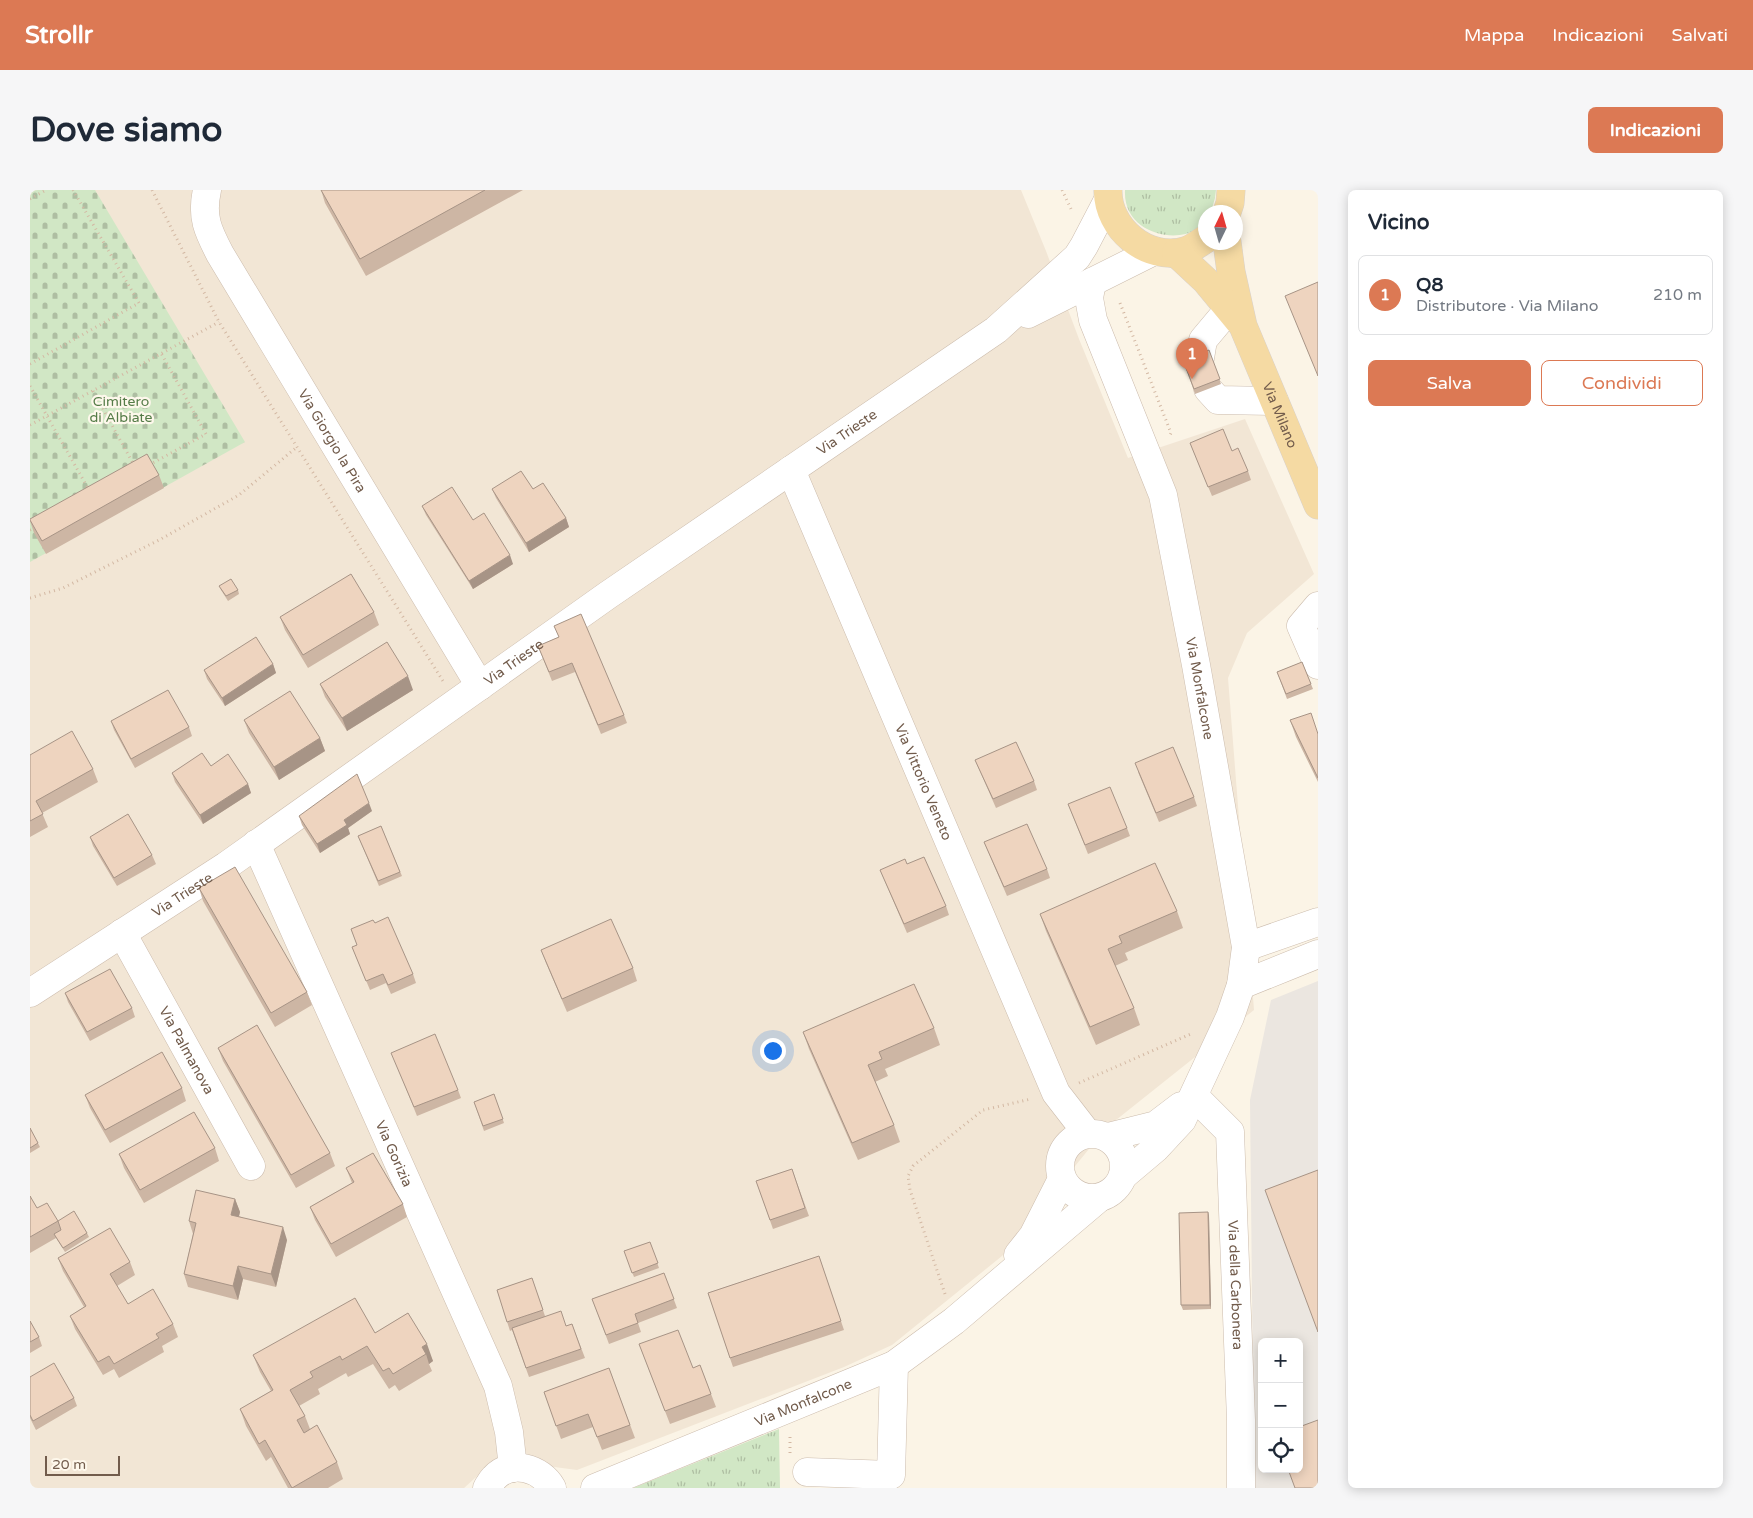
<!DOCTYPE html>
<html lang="it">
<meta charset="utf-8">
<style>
body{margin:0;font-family:"Varela Round",sans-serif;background:#f6f6f7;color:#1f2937}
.controls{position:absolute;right:15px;bottom:15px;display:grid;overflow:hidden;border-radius:8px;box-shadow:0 2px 12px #0003}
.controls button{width:45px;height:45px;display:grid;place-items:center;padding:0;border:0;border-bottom:1px solid #e0e1e3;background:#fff;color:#1f2937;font:25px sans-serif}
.compass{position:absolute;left:1168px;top:15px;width:45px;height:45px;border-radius:50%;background:#fff;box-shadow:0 2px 12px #0003;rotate:5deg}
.scale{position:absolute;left:15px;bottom:12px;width:75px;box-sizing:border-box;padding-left:5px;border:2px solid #725c4c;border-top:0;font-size:14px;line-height:18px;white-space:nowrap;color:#725c4c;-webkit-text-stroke:4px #fef8ec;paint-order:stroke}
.you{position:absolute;left:742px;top:860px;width:18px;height:18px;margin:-12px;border:4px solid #fff;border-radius:50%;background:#1a73e8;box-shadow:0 0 0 8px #1a73e833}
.badge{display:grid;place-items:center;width:32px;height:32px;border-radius:50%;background:#dc7954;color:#fff;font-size:16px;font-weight:700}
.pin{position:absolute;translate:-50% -41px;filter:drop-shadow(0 1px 2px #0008)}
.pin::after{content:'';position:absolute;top:26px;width:18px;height:15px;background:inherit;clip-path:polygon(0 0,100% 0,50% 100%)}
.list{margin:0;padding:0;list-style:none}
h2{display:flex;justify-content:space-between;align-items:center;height:65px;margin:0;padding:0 20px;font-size:21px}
h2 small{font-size:16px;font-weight:400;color:#747a83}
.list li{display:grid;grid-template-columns:32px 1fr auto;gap:15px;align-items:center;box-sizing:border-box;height:80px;margin:0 10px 10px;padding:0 10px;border:1px solid #e0e1e3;border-radius:8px}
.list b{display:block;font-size:19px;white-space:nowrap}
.list p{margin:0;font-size:16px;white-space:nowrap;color:#747a83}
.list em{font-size:16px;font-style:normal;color:#747a83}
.actions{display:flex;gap:10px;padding:15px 20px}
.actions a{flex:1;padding:11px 0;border:1px solid #dc7954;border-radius:8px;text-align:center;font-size:18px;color:#dc7954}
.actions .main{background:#dc7954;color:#fff}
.icon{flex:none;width:28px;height:28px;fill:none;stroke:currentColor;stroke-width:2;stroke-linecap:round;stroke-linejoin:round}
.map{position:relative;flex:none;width:1288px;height:1298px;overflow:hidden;border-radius:8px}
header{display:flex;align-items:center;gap:30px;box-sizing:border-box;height:70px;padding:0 25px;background:#dc7954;color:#fff}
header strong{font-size:24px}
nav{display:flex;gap:28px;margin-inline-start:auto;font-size:18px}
.intro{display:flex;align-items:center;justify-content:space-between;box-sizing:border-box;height:120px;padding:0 30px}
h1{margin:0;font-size:35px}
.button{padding:12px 22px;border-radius:8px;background:#dc7954;color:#fff;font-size:18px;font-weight:700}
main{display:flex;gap:30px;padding:0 30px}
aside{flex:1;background:#fff;border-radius:8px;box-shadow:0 2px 12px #0003}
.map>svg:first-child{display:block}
</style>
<header>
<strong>Strollr</strong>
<nav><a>Mappa</a><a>Indicazioni</a><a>Salvati</a></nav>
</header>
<div class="intro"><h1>Dove siamo</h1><a class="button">Indicazioni</a></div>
<main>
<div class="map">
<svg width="1288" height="1298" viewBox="0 0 1288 1298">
<defs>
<pattern id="grass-tufts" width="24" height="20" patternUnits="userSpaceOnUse" patternTransform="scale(1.25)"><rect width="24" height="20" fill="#d1e7c5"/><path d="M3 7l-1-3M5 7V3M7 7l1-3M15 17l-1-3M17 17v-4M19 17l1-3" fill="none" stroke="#aebea2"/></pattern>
<pattern id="cemetery-stones" width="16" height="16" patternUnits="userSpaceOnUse" patternTransform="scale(1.25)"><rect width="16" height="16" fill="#d1e7c5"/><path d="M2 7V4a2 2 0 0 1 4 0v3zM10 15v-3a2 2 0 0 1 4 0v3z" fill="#aebea2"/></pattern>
</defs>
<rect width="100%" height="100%" fill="#fbf4e6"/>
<path fill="#f2e6d5" d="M0 0H991L1016 61 1049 149 1098 268 1215 229 1284 384 1217 443 1198 488 1224 820 1076 938 972 1066 862 1155 814 1177 547 1280 466 1269 434 1298H0Z"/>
<path fill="#ebe6e0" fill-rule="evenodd" d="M1288 791V1298H1224L1220 910 1241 810ZM1232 1152H1269V1279H1232Z"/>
<path fill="url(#grass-tufts)" d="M1095 0H1186L1185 8 1181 22H1176C1176 58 1092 54 1095 0Z
M749 1239 750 1298H603Z"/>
<path fill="url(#cemetery-stones)" d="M0 0H65L215 252 0 372Z"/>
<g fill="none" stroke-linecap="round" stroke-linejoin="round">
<defs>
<g id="minor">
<path id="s1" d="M177 0C171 27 178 41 190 64L450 496"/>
<path id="s2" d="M1062 92 1059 108 1063 130 1133 305 1166 475 1216 757 1211 795 1200 827 1152 930 1126 958 1094 985"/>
<path d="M998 124 1124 61"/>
<path d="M1170 168 1173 150 1199 119"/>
<path d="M1178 199 1188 210 1244 211"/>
<path id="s3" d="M761 280 1026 903 1057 943"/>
<path d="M1288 416 1271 436 1288 475"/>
<path id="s4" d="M226 654 468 1196 479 1242 483 1278"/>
<path id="s5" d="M92 743 221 976"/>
<path d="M1216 757 1288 732"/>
<path d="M1211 795 1288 764"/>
<path id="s6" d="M0 803 196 676 578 405 966 140 1047 67 1054 56 1078 10"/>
<path id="s7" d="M1164 906 1200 942 1211 1230V1298"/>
<circle cx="1062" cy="976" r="32"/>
<path d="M1078 947 1126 935 1151 916"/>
<path d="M988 1065 1003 1046 1032 989"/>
<path d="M777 1282 861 1285 864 1175"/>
<path d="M457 1298C459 1295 461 1291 464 1288 481 1269 511 1278 522 1298"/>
<path id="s8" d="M565 1298 864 1175 924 1131 1069 1008"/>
</g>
<g id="major">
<path d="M1078 0C1077 38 1117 72 1155 61 1162 59 1169 53 1176 49"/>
<path d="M1197 22 1200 13 1201 0"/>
<path id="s9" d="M1197 52 1201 82 1213 136 1288 315"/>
<path d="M1146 63 1176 91 1209 131"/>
</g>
</defs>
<use href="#minor" stroke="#ccbcad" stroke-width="29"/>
<use href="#major" stroke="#d8d1cd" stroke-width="29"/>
<path stroke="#d3b8a3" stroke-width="3" stroke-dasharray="1 4" stroke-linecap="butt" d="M122 0 189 132 413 491
M1032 0 1042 21
M0 9 16 0
M1090 113 1141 243 1139 247
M0 174 109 113 43 0
M0 196 59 300
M63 201 104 275
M0 235 189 132
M119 275 176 244 131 163
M0 340 6 337
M0 408 33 398 131 349 209 305 267 257
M1049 893 1163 843
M915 1104 880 1000 878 986 883 976 953 920 1001 909
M760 1263V1246"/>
<use href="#minor" stroke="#fff" stroke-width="28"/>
<use href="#major" stroke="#f5daa3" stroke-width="28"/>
</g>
<path fill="#cdb6a4" d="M291 0H493L336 86 295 13Z
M1179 160 1191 194 1165 204 1153 170Z
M1160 253 1202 261 1218 281 1221 290 1182 306Z
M129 285 134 298 16 364 4 343 0 331Z
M462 299H503L536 328 539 337 499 362 466 308Z
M392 316 483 374 443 399 396 325Z
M189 396 208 400 209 404 198 411 191 400Z
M344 422 349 435 278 478 255 440 250 427Z
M524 436 594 525 597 533 571 544 545 482 522 491 508 456 529 447Z
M1272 472 1283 499 1257 509 1247 482Z
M243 474 246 483 195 516 177 489 174 480Z
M290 494 383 500 317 541 295 507Z
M214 530 290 548 295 561 249 590 219 543Z
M1260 530 1288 543V592L1266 547Z
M81 531 159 537 162 546 105 578 84 540Z
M0 565 63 579 68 592 12 623 18 637 0 647Z
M945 570 1004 591 1007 600 966 618Z
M181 576 218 594 221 603 173 634 145 592 142 583Z
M1108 582 1164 607 1167 616 1129 632Z
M1038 614 1097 638 1100 646 1058 664Z
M342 621 318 638 320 644 290 663 272 635 269 626Z
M351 636 372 686 349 696 328 646Z
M60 647 122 665 126 674 87 696 63 656Z
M954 652 1017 679 1020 688 977 706Z
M877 674 916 716 919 725 877 743 850 680Z
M169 698 277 802 282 815 245 837 173 711Z
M1147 721 1153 738 1095 763 1098 770 1085 776 1104 818 1110 835 1066 855 1016 741 1010 724Z
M345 733 383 784 386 793 361 804 356 793 340 800 322 757 327 755 321 739Z
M511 760 603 778 607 791 537 822 516 773Z
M35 803 102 818 105 827 60 851 38 812Z
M904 838 910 855 855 879 858 886 845 892 864 935 870 952 828 970 779 859 773 842Z
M188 858 300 963 305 976 266 998 193 871Z
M365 871 428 900 431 908 387 926Z
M152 898 156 911 80 953 60 918 55 905Z
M464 904 474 933 454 941 444 912Z
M0 938 10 957 0 963Z
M185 958 189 971 114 1013 94 978 89 964Z
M316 978 373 1014 377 1027 306 1067 285 1030 280 1017 322 993Z
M762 979 779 1026 743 1039 726 991Z
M0 1006 7 1018 28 1031 57 1043 59 1047 35 1062 26 1048 0 1063Z
M205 1009 210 1022 209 1026 257 1050 246 1097 213 1089 208 1110 158 1097 154 1084 163 1044 159 1031Z
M1178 1022 1179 1026 1181 1119 1153 1120 1151 1115Z
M620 1052 629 1078 604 1087 594 1061Z
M789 1066 814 1140 703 1177 678 1103Z
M28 1068 100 1072 105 1085 87 1096 98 1114 143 1134 148 1147 132 1156 134 1162 89 1188 84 1179 73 1185 45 1139 40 1126 54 1117 33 1081Z
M634 1083 647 1118 608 1133 611 1142 579 1154 562 1109Z
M502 1088 515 1126 536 1136 542 1134 555 1168 499 1187 482 1140 480 1141 467 1100Z
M378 1123 403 1171 399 1174 402 1181 369 1201 365 1195 359 1199 343 1174 318 1187 316 1183 288 1199 290 1204 269 1216 275 1226 280 1239 307 1272 313 1289 298 1298H258L241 1267 236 1271 216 1236 210 1219 241 1201 230 1182 223 1165 345 1143Z
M0 1131 9 1147 12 1156 0 1163Z
M609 1154 663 1178 670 1175 686 1217 640 1234Z
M579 1178 605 1248 572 1260 563 1237 531 1249 514 1202Z
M0 1187 44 1208 47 1216 6 1240 0 1228Z"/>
<path fill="#a79486" d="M536 328 539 337 499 362 496 353Z
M480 365 483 374 443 399 439 391Z
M243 474 246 483 195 516 192 508Z
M378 486 383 500 317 541 312 528Z
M290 548 295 561 249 590 244 577Z
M218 594 221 603 173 634 170 625Z
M339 613 342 621 318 638 320 644 290 663 287 654 314 630Z
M205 1009 210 1022 206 1038 201 1025Z
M1178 1022 1179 1026 1181 1119 1180 1115Z
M253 1037 257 1050 246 1097 241 1084Z
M208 1076 213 1089 208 1110 203 1096Z
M397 1154 403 1171 399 1174 396 1164 392 1157Z"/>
<path fill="#eed4bf" stroke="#a79486" d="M291 0H455L330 69Z
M1288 92V186L1255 106Z
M1179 160 1190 189 1164 199 1153 170Z
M1193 239 1202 261 1208 258 1218 281 1178 297 1160 253Z
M117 264 129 285 12 351 0 330V329Z
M491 281 503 299 513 293 536 328 496 353 462 299Z
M422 297 443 330 454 323 480 365 439 391 392 316Z
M321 384 344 422 273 465 250 427Z
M201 389 208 400 196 406 189 396Z
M551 424 594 525 568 535 542 473 519 482 508 456 529 447 524 436Z
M226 447 243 474 192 508 174 480Z
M357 452 378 486 312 528 290 494Z
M1272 472 1281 494 1256 504 1247 482Z
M138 500 159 537 101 569 81 531Z
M260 501 290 548 244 577 214 530Z
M1281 523 1288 544V588L1260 530Z
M42 541 63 579 6 611 13 624 0 631V565Z
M986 552 1004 591 963 609 945 570Z
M1143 557 1164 607 1126 623 1105 573Z
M172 563 181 576 198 564 218 594 170 625 142 583Z
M327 584 339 613 314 630 317 635 287 654 269 626Z
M1080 597 1097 638 1055 655 1038 614Z
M98 624 122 665 84 688 60 647Z
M997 634 1017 679 974 697 954 652Z
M351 636 370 682 348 691 328 646Z
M894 667 916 716 874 734 850 680 875 669 877 674Z
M1125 673 1147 721 1089 746 1092 753 1078 759 1104 818 1060 837 1010 724Z
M205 677 277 802 241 823 169 698Z
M358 727 383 784 358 795 353 784 336 791 322 757 327 755 321 739 343 730 345 733Z
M581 729 603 778 532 809 511 760Z
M80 779 102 818 57 842 35 803Z
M884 794 904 838 849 862 852 869 838 875 864 935 822 953 773 842Z
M227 835 300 963 261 985 188 858Z
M405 844 428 900 384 917 361 863Z
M132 862 152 898 75 940 55 905Z
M464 904 473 929 453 936 444 912Z
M164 922 185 958 110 1000 89 964Z
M0 938 8 953 0 958Z
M343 963 373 1014 301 1054 280 1017 324 992 316 978Z
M762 979 775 1018 740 1030 726 991Z
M1288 980V1142L1235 1000Z
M166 1000 205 1009 201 1025 253 1037 241 1084 208 1076 203 1096 154 1084 166 1033 159 1031Z
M0 1006 7 1018 17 1013 28 1031 0 1047Z
M44 1021 57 1043 33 1058 24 1044 31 1040 28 1031Z
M1178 1022 1180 1115H1151L1149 1023Z
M80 1038 100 1072 80 1084 98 1114 123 1099 143 1134 126 1144 129 1148 84 1174 79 1166 68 1172 40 1126 56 1116 28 1068Z
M620 1052 628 1073 602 1083 594 1061Z
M789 1066 811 1131 700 1168 678 1103Z
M634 1083 644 1109 605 1124 608 1133 576 1145 562 1109Z
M502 1088 513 1120 477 1132 467 1100Z
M325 1108 345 1143 378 1123 397 1154 392 1157 396 1164 363 1184 359 1178 353 1181 337 1156 312 1170 310 1166 280 1182 283 1187 260 1200 275 1226 267 1230 274 1243 287 1235 307 1272 262 1298 235 1250 229 1254 210 1219 243 1200 223 1165Z
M531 1121 536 1136 542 1134 551 1159 496 1178 482 1138Z
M0 1131 9 1147 0 1152Z
M648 1140 663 1178 670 1175 681 1204 635 1221 609 1154Z
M24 1173 44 1208 3 1231 0 1225V1187Z
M579 1178 600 1235 567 1247 558 1224 526 1236 514 1202Z
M1288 1230V1298H1265L1258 1279H1269V1237Z"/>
<g text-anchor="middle" stroke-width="4.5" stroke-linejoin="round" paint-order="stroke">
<g font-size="14" fill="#557c48" stroke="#fef8ec">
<text x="91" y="216">Cimitero<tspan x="91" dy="16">di Albiate</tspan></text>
</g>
<g font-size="14" fill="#725c4c" stroke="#fef8ec">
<text dy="5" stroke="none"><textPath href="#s9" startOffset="182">Via Milano</textPath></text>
<text dy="5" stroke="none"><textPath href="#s6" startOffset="991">Via Trieste</textPath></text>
<text dy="5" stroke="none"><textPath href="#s1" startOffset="285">Via Giorgio la Pira</textPath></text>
<text dy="5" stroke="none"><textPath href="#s6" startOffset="586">Via Trieste</textPath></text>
<text dy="5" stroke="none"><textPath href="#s2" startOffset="424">Via Monfalcone</textPath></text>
<text dy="5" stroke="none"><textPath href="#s3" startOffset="339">Via Vittorio Veneto</textPath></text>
<text dy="5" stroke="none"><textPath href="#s6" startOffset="181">Via Trieste</textPath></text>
<text dy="5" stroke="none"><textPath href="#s5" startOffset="134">Via Palmanova</textPath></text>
<text dy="5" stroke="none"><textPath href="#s4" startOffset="339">Via Gorizia</textPath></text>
<text dy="5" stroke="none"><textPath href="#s7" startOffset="204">Via della Carbonera</textPath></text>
<text dy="5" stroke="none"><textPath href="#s8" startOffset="225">Via Monfalcone</textPath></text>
</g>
</g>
</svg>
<div class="controls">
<button>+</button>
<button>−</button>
<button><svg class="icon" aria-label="locate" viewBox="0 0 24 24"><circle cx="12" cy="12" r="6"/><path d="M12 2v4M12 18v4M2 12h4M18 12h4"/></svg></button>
</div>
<svg class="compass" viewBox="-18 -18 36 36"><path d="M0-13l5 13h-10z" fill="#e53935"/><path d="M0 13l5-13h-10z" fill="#747a83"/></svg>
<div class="scale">20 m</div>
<div class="you"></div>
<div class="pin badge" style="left:1162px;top:189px">1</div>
</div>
<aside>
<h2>Vicino<small></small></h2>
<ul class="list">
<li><span class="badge">1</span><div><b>Q8</b><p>Distributore · Via Milano</p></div><em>210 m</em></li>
</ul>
<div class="actions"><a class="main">Salva</a><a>Condividi</a></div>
</aside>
</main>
